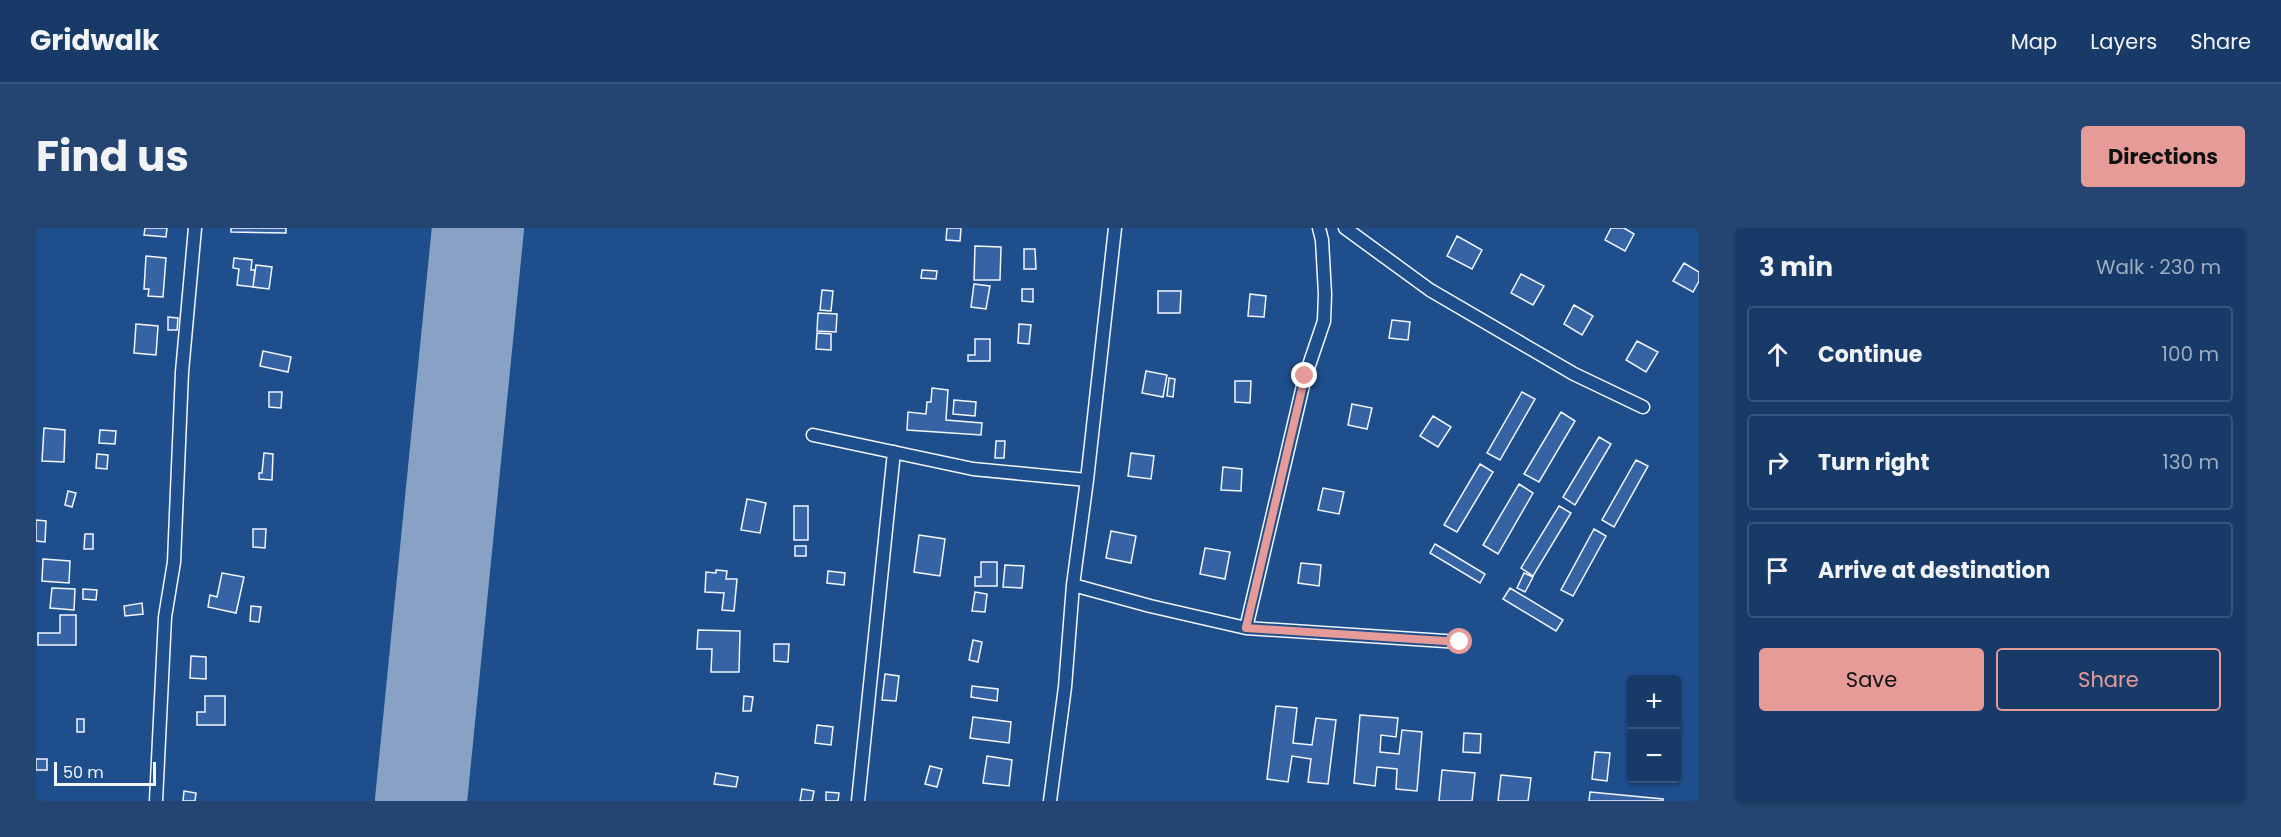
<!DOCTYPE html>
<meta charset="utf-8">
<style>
body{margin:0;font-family:Poppins,sans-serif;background:#244571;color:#f1f3f6}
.controls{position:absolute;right:18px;bottom:18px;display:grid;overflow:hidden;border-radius:6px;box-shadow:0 2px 4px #0004}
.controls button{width:54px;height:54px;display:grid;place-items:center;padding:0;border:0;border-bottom:2px solid #36547d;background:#173a69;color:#f1f3f6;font:30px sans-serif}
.scale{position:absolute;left:18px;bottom:15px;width:102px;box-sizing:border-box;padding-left:6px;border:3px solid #f2f6ff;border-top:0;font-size:16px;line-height:21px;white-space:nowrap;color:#f2f6ff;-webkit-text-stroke:4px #1f4e8c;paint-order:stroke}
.stop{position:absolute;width:18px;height:18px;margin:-14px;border:4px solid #e69b98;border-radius:50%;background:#fff}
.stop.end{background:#e69b98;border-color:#fff;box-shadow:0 2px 6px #0008}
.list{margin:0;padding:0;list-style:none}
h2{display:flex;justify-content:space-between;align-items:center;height:78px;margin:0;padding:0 24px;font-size:26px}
h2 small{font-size:20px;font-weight:400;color:#9eadc0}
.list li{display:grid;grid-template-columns:39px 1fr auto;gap:18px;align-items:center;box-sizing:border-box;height:96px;margin:0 12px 12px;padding:0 12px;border:2px solid #36547d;border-radius:6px}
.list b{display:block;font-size:22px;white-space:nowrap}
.list em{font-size:20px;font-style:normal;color:#9eadc0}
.actions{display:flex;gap:12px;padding:18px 24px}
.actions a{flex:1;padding:14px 0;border:2px solid #e69b98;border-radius:6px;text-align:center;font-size:21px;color:#e69b98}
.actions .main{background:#e69b98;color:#111}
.icon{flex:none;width:33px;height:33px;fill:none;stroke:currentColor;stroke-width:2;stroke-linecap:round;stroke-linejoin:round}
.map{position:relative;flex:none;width:1663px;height:573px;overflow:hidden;border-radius:6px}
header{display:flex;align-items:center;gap:36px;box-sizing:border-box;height:84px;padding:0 30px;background:#173a69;border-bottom:2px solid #36547d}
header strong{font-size:28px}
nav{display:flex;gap:33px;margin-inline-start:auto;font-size:21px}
.intro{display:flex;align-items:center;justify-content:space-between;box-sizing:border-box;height:144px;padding:0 36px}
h1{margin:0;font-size:42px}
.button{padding:15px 27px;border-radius:6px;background:#e69b98;color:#111;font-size:21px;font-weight:700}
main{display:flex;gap:36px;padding:0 36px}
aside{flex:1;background:#173a69;border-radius:6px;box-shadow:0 2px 4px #0004}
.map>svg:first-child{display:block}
</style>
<header>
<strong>Gridwalk</strong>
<nav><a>Map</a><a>Layers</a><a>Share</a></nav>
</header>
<div class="intro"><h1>Find us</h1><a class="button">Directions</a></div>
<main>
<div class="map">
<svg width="1663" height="573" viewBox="0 0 1663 573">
<rect width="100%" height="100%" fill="#1f4e8c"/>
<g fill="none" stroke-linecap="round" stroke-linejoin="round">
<path stroke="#88a2c6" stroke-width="92" d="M385 573 442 0"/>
</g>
<path fill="#3563a3" stroke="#f2f6ff" stroke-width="1.5" d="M109 0H131L130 9 108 7Z
M195 0H250V5L195 4Z
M911 0H925L924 13 910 12Z
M1575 0H1588L1598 6 1589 23 1569 12Z
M1421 8 1446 22 1436 41 1411 28Z
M939 18 965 19 964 52H938Z
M988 21H999L1000 41H988Z
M110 28 130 30 127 69 112 68 113 61H108Z
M198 30 216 32 215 42H219L217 59 201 57 203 41 197 40Z
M1648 35 1663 44V53L1657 64 1637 53Z
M220 37 236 39 233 61 217 59Z
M886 42 901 43 900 51 885 50Z
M1485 46 1508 58 1497 77 1475 65Z
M938 56 954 58 950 81 935 79Z
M986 61H997V74L986 73Z
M786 62 797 63 795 83 784 82Z
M1122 63H1145L1144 85H1122Z
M1214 66 1230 68 1228 89 1212 88Z
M1538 77 1557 88 1546 107 1528 96Z
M782 85 801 86 800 104 781 103Z
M132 89 142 90 141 102H132Z
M1356 92 1374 94 1372 112 1353 110Z
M100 96 122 98 120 127 98 125Z
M983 96 995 97 993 116 982 115Z
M781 105 795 106V122L780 121Z
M939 111H954V133H932V127H939Z
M1601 113 1622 124 1610 144 1590 132Z
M227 123 255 129 252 144 224 138Z
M1110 143 1131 147 1127 169 1106 165Z
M1133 150 1139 151 1137 169 1131 168Z
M1199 153H1215L1214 175 1199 174Z
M896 160 912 162 910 192 946 195 945 207 871 202 872 184 890 186 891 174H895Z
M233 164H246L245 180 233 179Z
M1486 164 1499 171 1464 232 1451 225Z
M918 172 940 174 939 188 917 186Z
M1316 176 1336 180 1331 201 1312 197Z
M1525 184 1539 193 1503 254 1488 246Z
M1397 188 1415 199 1402 219 1384 208Z
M8 200 29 202 28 234 6 233Z
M64 202 80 203 79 216 63 215Z
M1563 209 1575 216 1539 277 1527 269Z
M960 213H969L968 230H959Z
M228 225 237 226 236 252 223 251V245H226Z
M1095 225 1118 228 1115 251 1092 248Z
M61 226 72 227 71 241 60 240Z
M1600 232 1612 238 1578 299 1566 292Z
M1444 236 1457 244 1421 304 1408 297Z
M1187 239 1206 241 1205 263 1185 262Z
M1483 256 1497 265 1462 326 1447 317Z
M1287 260 1308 264 1303 286 1282 282Z
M32 263 40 265 36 279 29 277Z
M711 271 730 275 724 305 705 302Z
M758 278H772V312H758Z
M1523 278 1535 285 1497 348 1485 340Z
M0 292 10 293 9 314 0 313Z
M217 301H230L229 320 217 319Z
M1558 301 1570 308 1537 368 1525 362Z
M1075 303 1100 308 1095 335 1070 330Z
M49 306H57V321H48Z
M883 307 909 311 904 348 878 344Z
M1399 316 1449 346 1444 355 1394 325Z
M759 318H770V328H759Z
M1169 320 1194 324 1189 351 1164 346Z
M7 331 34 333 33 355 6 353Z
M945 334H961V358H939V349H945Z
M1265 335 1285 337 1283 358 1262 355Z
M969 337 988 338 986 360 967 359Z
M680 342 691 343 690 351H701L698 383 686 382 688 365 669 364 670 344 680 345Z
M792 343 809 345 808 357 791 355Z
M186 345 208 349 200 385 172 379 174 367 181 369Z
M1488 345 1497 349 1489 364 1481 360Z
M16 360 39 361 38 382 14 380Z
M1474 360 1527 392 1520 403 1467 371Z
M47 361 61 362 60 372 47 371Z
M939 364 951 366 949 384 936 383Z
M106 375 107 386 89 388 88 378Z
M215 378 225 379 223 394 214 393Z
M24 387H40V417H2V405H24Z
M662 402 704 403 703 444H675L676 421H661Z
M937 412 946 414 942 434 933 432Z
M738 416H753L752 434 738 433Z
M155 428 170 429V451L154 450Z
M849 446 863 448 860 473 846 472Z
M936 458 962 461 961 473 935 469Z
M169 468H189V497H161V484H169Z
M708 468 717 469 715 483H707Z
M1240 478 1261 480 1257 515 1276 517 1280 490 1300 492 1292 556 1272 554 1275 531 1256 528 1252 554 1231 551Z
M1324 487 1362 490 1360 509 1345 507 1344 524 1363 526 1366 502 1386 504 1381 563 1360 561 1361 541 1341 539 1339 558 1318 555Z
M937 489 975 494 973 515 934 510Z
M41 491H48V504H41Z
M781 497 797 499 795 517 779 515Z
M1428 505 1445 506 1444 525 1427 524Z
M1559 524 1574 525 1571 553 1556 551Z
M951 528 976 532 973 558 947 555Z
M0 531H11V542H0Z
M894 538 906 541 901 559 889 556Z
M1406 542 1439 545 1436 573H1403Z
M680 545 702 549 700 559 678 556Z
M1465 547 1495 550 1492 573H1462Z
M766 561 778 563 776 573H764Z
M148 563 160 565 159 573H147Z
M790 564 803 565 802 573H790Z
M1554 564 1627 571V573H1553Z"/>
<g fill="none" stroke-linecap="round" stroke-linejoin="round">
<defs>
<path id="street" d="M1309 0 1394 62 1538 146 1607 179
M777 207 937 241 1051 252
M1037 357 1114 378 1210 400 1424 414
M1210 400 1269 149 1288 93 1289 66 1286 12 1283 0
M120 573 129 389 138 334 146 144 159 0
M822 573 858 224
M1014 573 1029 459 1037 357 1051 252 1079 0"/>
</defs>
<use href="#street" stroke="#f2f6ff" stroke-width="15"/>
<use href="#street" stroke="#1f4e8c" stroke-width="12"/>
</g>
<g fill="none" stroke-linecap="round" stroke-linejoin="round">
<path stroke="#e69b98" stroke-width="8" d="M1269 148 1210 400 1424 414"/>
</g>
</svg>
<div class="controls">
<button>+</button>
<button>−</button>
</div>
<div class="scale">50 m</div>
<div class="stop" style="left:1424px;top:414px"></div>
<div class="stop end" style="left:1269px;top:148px"></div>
</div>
<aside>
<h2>3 min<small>Walk · 230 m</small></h2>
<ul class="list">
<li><svg class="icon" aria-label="ahead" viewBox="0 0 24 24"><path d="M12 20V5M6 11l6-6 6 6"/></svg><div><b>Continue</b></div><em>100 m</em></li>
<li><svg class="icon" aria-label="right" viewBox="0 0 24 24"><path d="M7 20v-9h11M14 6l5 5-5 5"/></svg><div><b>Turn right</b></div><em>130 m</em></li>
<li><svg class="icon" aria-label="arrive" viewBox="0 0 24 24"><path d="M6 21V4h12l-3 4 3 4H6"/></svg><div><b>Arrive at destination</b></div></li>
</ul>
<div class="actions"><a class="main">Save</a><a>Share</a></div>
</aside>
</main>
